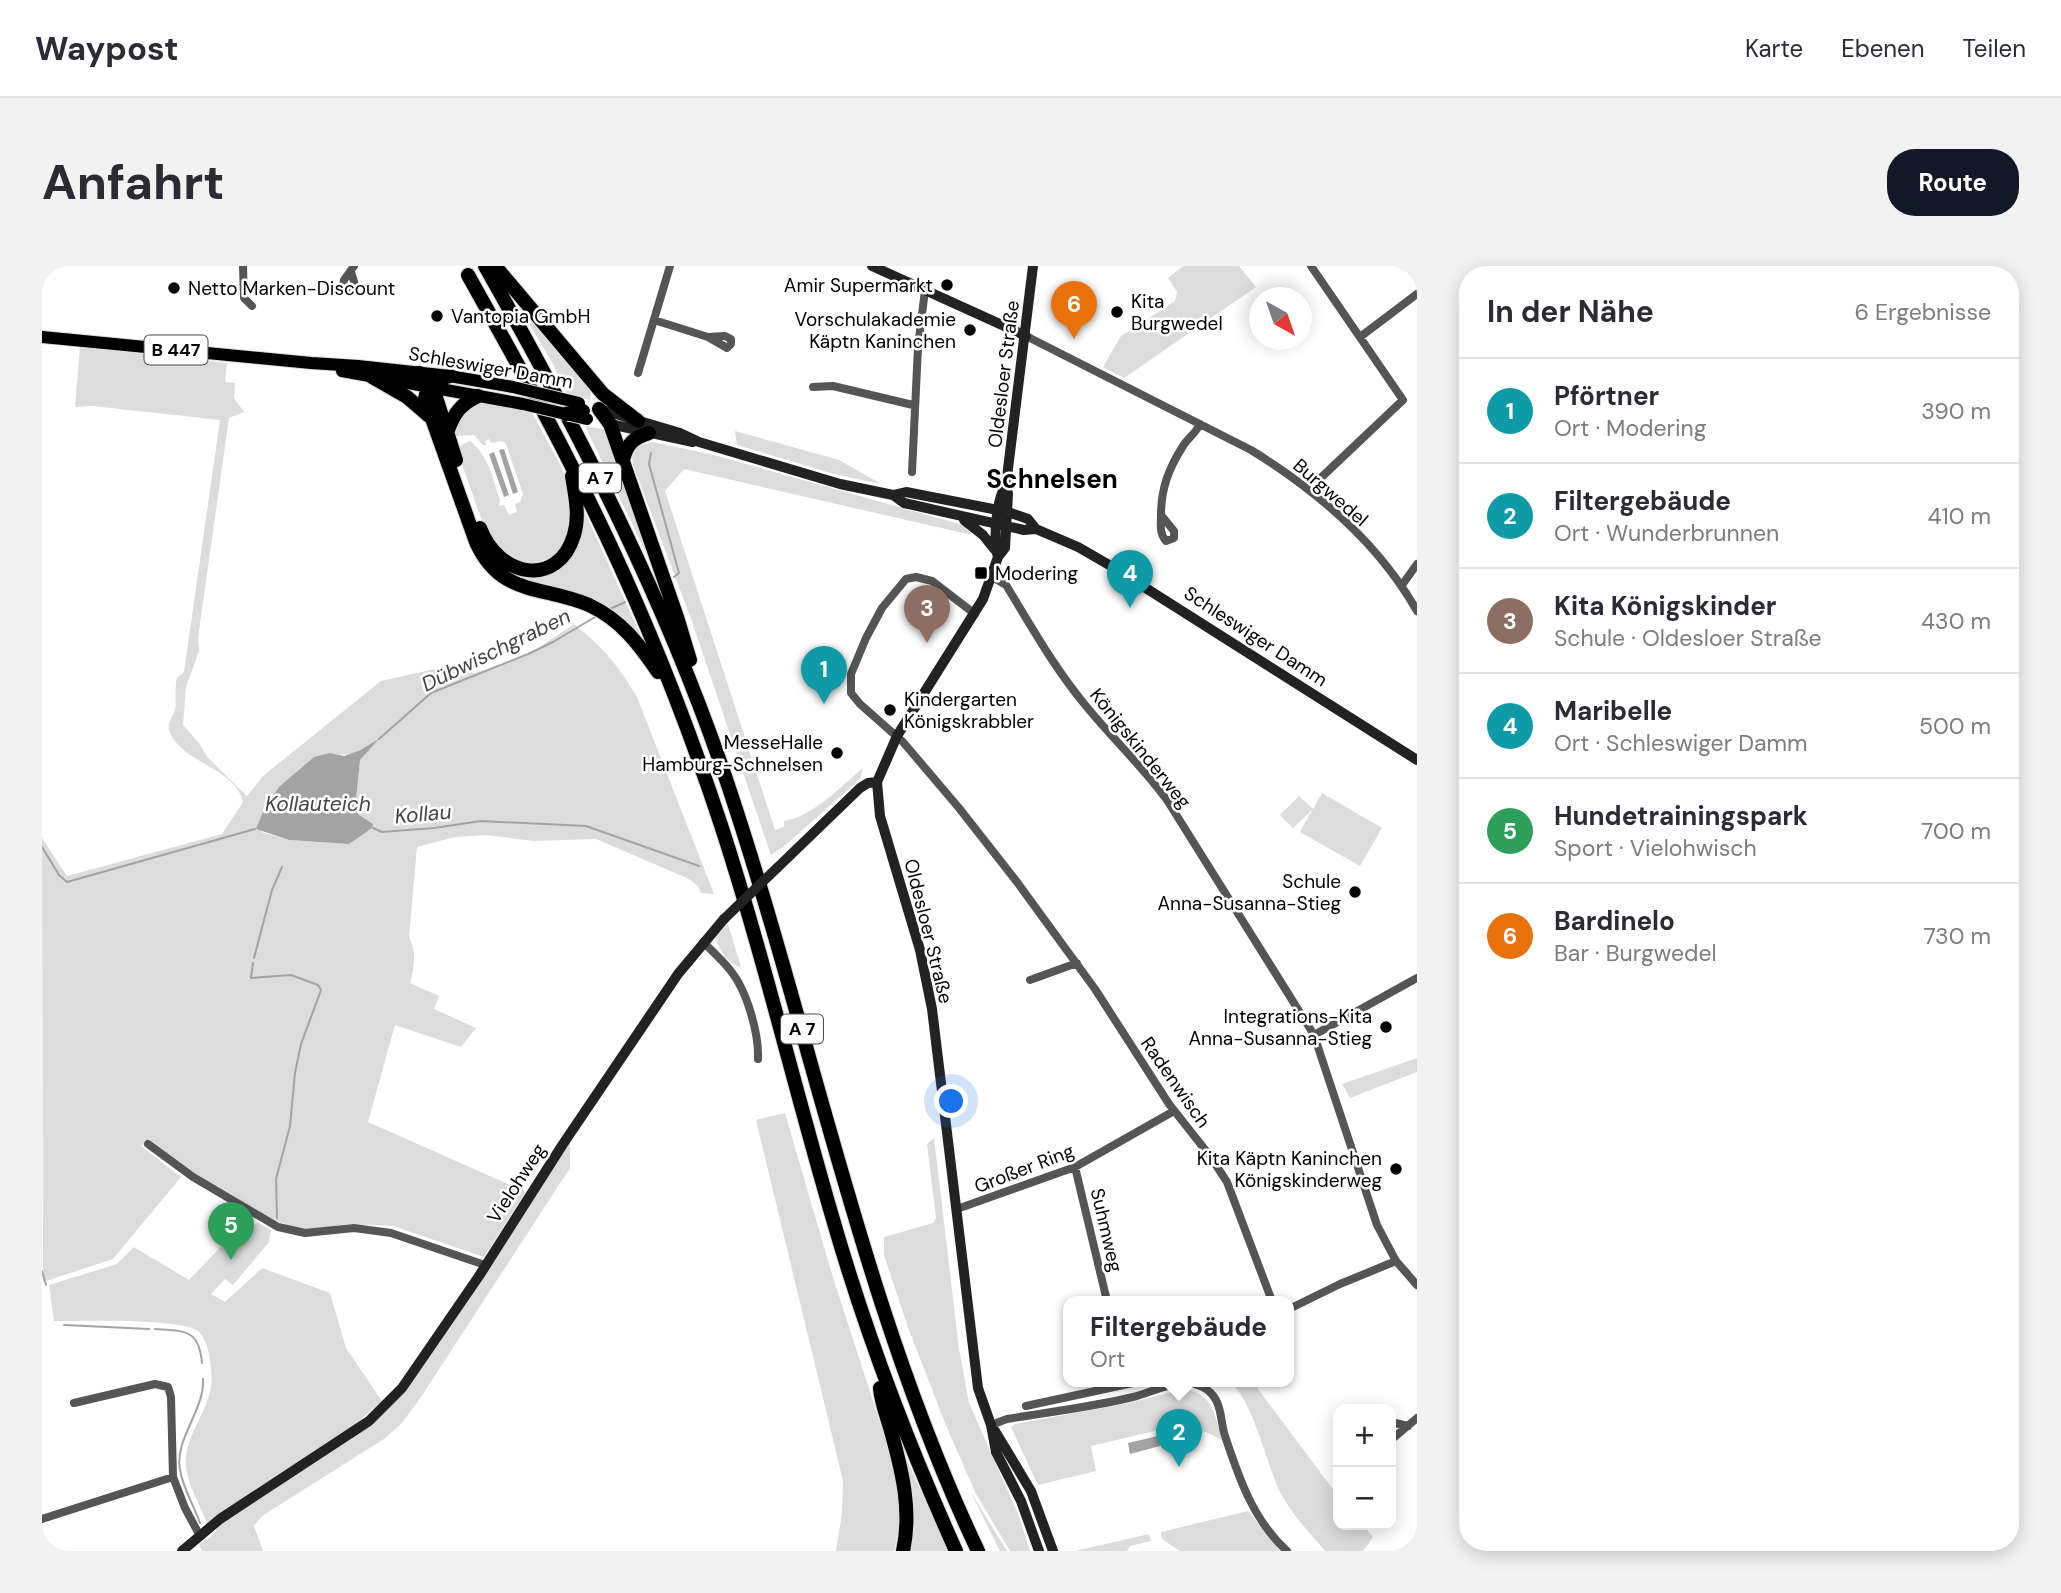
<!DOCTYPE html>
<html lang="de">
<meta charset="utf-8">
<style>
body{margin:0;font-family:"DM Sans",sans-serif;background:#f2f2f3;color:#2b2b33}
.controls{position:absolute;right:21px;bottom:21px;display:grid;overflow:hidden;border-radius:14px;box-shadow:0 4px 18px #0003}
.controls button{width:63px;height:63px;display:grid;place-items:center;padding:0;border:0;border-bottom:2px solid #e1e1e2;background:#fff;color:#2b2b33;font:35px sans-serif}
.compass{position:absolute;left:1207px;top:21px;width:63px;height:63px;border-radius:50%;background:#fff;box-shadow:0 4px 18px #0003;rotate:140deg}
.you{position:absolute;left:910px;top:836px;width:24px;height:24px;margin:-18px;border:5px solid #fff;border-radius:50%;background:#1a73e8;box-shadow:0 0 0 10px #1a73e833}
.badge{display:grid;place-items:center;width:46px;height:46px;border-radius:50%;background:#111827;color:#fff;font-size:23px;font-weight:700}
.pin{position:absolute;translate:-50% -58px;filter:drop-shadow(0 2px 4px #0008)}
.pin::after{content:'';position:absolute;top:37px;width:24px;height:21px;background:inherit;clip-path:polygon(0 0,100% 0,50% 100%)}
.popup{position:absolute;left:1021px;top:1030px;width:231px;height:91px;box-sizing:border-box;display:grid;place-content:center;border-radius:14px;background:#fff;filter:drop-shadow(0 2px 5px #0005);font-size:23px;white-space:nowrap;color:#7c7c81}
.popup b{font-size:26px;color:#2b2b33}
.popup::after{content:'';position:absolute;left:50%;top:100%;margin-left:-14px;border:14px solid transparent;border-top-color:#fff}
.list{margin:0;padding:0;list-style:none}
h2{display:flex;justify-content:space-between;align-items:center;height:91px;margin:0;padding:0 28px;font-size:30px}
h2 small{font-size:23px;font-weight:400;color:#7c7c81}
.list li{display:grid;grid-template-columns:46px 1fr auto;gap:21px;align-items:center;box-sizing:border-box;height:105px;padding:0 28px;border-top:2px solid #e1e1e2}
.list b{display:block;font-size:26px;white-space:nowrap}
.list p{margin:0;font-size:23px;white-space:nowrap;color:#7c7c81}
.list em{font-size:23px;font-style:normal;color:#7c7c81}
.map{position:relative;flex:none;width:1375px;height:1285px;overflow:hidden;border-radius:28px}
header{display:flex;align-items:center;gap:42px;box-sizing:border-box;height:98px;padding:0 35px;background:#fff;border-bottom:2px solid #e1e1e2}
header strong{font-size:33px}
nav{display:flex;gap:38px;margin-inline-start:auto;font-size:24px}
.intro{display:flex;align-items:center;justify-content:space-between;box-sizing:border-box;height:168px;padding:0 42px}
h1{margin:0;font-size:49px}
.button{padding:18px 32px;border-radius:28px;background:#111827;color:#fff;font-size:24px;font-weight:700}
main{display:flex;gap:42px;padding:0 42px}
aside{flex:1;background:#fff;border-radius:28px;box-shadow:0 4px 18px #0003}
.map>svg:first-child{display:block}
</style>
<header>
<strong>Waypost</strong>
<nav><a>Karte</a><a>Ebenen</a><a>Teilen</a></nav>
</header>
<div class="intro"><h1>Anfahrt</h1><a class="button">Route</a></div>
<main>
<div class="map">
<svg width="1375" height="1285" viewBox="0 0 1375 1285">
<rect width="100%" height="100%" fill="#fff"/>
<path fill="#dcdcdc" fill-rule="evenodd" d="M1141 0H1197L1214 21 1082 112 1061 101 1079 70 1133 35 1135 26 1126 12Z
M463 18 549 123 548 134 525 127 509 94Z
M38 81 185 97 183 116 193 117 192 132 202 146 187 152 156 372 157 385 144 421 141 459 157 477 166 492 205 530 221 510 339 415 402 401 433 407 486 389 532 358C562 382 575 398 595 431L672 628 659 627 656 620 647 613 554 573 491 575 444 569 413 571 375 581 367 671C375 686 372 702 368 717L397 730 392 743 434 762 419 781 353 759 326 856 484 926 442 991 351 960 306 958 263 965 234 955 153 910 107 873 99 880 139 911 71 993 1 1016 0 572 25 610 180 568 201 536C193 501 138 497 127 464 125 456 131 451 133 444 135 434 132 422 135 412L142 406 178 154 51 140 33 141ZM335 475 318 494 314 534 316 548 331 558 307 578 247 574 219 566 288 487C309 492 316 484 335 475Z
M446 137 490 147 520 202 527 222 530 258 518 284 509 292 488 298 469 294 444 266 416 187 419 179 428 175C447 191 450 210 458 234L457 240 462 239 467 249 475 246 473 238 478 236 481 228 464 178 460 175 449 177 447 173 443 175 444 179H441L432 169 412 170 417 149 433 138Z
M543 160 565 164 608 295Z
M693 165 797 194 839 218 792 208 695 179Z
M611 176 672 189 921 259 930 269 642 203 623 225 733 564 742 561V555C772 550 798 521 821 502L818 513 740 582 729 589 648 350 591 199 590 190 595 180Z
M537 233 604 381 584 359 491 321 475 311C498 315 528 301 536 278 540 265 537 246 537 233Z
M1280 527 1340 562 1318 600 1258 566 1270 544 1251 562 1238 549 1257 530 1271 543Z
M686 658 699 701C687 699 676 684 674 671Z
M1375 792V806L1308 832 1300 818Z
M743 847 789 1005 849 1191 856 1228 858 1258 852 1285H794L800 1248 801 1215 714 854Z
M892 872 917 1083 927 1137 976 1248 988 1285H968L933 1226 903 1157 867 1064 842 989V971L891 957 894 952 885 878Z
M528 876V902L377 1134 359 1158 342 1173 220 1250 212 1260 221 1285H160L157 1278 172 1268 177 1258 330 1158 364 1125Z
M215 956 229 964 227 976 191 1019 183 1013 169 1028 183 1036 220 1002 288 1027 304 1082 340 1135 308 1163 165 1257C159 1242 146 1218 144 1202 141 1175 162 1151 168 1126 172 1112 168 1074 156 1065 140 1052 38 1055 12 1055L7 1019 75 998 92 981 147 1014 189 970 209 958 212 960Z
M1187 1115H1210L1296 1230V1259H1321L1331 1271 1321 1285H1283C1269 1268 1253 1252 1242 1233 1223 1201 1215 1139 1187 1115Z
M1142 1123C1172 1128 1172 1148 1180 1174L1164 1166 1124 1172 1121 1163 1049 1180 1054 1205 996 1219 969 1161 973 1158 1083 1138Z
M861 1185 906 1285H865Z
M928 1225 965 1285H958Z
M1206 1245 1238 1285H1138L1120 1273 1119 1266Z
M1107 1268 1109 1275 1088 1280 1085 1285H1033Z"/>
<path fill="#a3a3a3" d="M462 183 476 226 471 228 457 184Z
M452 186 467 229 462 231 447 188Z
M337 473 318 494 314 534 316 548 331 558 330 562 307 578 247 574 214 563 223 541 237 521 272 491 288 487 302 490 318 484Z
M1116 1170 1118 1180 1088 1188 1086 1177Z"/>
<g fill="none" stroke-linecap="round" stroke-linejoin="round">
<path stroke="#a3a3a3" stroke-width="2" d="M609 187 607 198 637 307 632 311
M568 343 583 336
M337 473 389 427 486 388 511 376 553 351
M331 562 340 566 392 562 439 555 544 560 657 600
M0 581 17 609 25 616 213 563
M212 692 230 624 240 601
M211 697 209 712 249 709 276 719 279 724 259 778 253 807 248 860 234 913 235 952
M0 1005 4 1019
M22 1059 107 1063
M113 1063C143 1065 157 1063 160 1097
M158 1257C152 1240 141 1222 138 1204 132 1173 163 1144 161 1113"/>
<defs>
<path id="primary" d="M0 71 269 97 316 100 408 110 471 121
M300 105 481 138"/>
<path id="highway" d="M443 0C539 169 628 343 689 528 773 782 821 1042 936 1285
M453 0 561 128 596 155
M426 9C461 72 496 133 528 197 588 313 638 435 679 559 721 688 752 820 790 950 823 1065 865 1176 914 1285
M377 107 393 128 414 194
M408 110C395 113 385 120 383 133L434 276C459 331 500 319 547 339 579 354 597 378 616 406
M330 111 365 131 387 150
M557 143 568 158 635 351 648 394
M405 167C411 149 418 138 436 130
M581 194C585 178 591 172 607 167
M438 262C456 311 516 323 532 269 538 250 533 229 530 210
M838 1122C839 1136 845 1151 849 1165 860 1205 870 1244 861 1285"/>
</defs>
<use href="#primary" stroke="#dbdbdb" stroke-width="14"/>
<use href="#highway" stroke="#dbdbdb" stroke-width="16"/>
<path stroke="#555" stroke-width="8" d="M201 0 202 32 210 40
M309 6 313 19 307 25 301 20 302 14 312 0
M612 54 666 71 685 82 689 78V73L683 70 666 71
M984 70 1209 184C1274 224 1337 278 1375 345
M1318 71 1375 28
M596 107 628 0
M771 121 791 120 871 139
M870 206 876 81 883 24
M1267 223 1361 134 1269 0
M1119 249 1132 265V272L1124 275C1117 267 1119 259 1119 249 1119 222 1127 202 1141 180 1146 172 1154 167 1158 158
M950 311 964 319C989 360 1013 403 1044 440 1070 472 1100 500 1125 534L1272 769 1335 959 1354 995 1375 1019
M1360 319 1375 298
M933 348 890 315 874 311 864 313 840 342 824 372 809 408V427L818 438 861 476 917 542 975 616 1053 723 1127 838 1168 890 1185 916 1230 1035
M661 676C670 685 680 694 688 704 705 724 717 768 716 793
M988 714 1035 697
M1272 769 1375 712
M106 878 151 911 236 961 263 967 312 962 349 967 443 999
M1033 901 1065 1035
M915 943 1033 901 1132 845
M1247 1043 1298 1018 1354 995
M32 1137 113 1118 126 1121 129 1131 131 1211 143 1242 158 1270
M984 1140 1100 1115
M1349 1156 1366 1160
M949 1159 965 1153C1007 1146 1050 1141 1091 1131 1108 1127 1125 1117 1143 1117 1155 1116 1168 1123 1174 1134 1180 1145 1179 1158 1183 1170 1197 1212 1211 1254 1245 1285
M1349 1174 1375 1152
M0 1253 131 1211"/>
<path stroke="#222" stroke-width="10" d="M830 0 984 70
M991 0 964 219 966 228 963 282 956 291 941 333 855 470 835 516 838 550 878 684 890 743 936 1122 949 1159 954 1186 979 1235 997 1285
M557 143 638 167 657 176 798 218 851 229 862 237 982 264 994 263
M568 158 651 176
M851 229 864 226 966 246 986 253 994 263 1036 281 1069 300 1375 494
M922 254 941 269 953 284
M956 291C951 274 954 234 964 219
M735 602 818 522 826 517 835 516
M953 1165 989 1225 1011 1285
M140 1285 178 1253 327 1155 360 1122 437 1010 521 878 636 708 682 653"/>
<use href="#primary" stroke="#000" stroke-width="12"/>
<use href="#highway" stroke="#000" stroke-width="14"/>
<defs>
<path id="primary-bridge" d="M471 121 537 137
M481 138 545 153"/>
<path id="highway-bridge" d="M524 148 541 145"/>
</defs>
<use href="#primary-bridge" stroke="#dbdbdb" stroke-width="14" stroke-linecap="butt"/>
<use href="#highway-bridge" stroke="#dbdbdb" stroke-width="16" stroke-linecap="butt"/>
<path stroke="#222" stroke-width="10" d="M682 653 735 602"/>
<use href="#primary-bridge" stroke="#000" stroke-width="12"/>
<use href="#highway-bridge" stroke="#000" stroke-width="14"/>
</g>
<g fill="#000" stroke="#fff" stroke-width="2.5">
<circle cx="905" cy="19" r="7"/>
<circle cx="132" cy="22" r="7"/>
<circle cx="1075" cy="46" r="7"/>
<circle cx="395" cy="50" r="7"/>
<circle cx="928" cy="64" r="7"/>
<rect x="932" y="300" width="14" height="14" rx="3.5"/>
<circle cx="848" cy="444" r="7"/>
<circle cx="795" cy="487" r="7"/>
<circle cx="1313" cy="626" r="7"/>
<circle cx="1344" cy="761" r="7"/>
<circle cx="1354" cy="903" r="7"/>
</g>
<g text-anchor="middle" stroke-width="5" stroke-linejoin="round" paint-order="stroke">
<g fill="#fff" stroke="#4c4c4c" stroke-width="2">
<rect x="102.5" y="69.5" width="63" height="29" rx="5"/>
<rect x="537" y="197.5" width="42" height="29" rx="5"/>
<rect x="739" y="748.5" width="42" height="29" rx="5"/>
</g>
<g font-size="18" font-weight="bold" fill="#000">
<text x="134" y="90">B 447</text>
<text x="558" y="218">A 7</text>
<text x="760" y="769">A 7</text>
</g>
<g font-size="19" fill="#000" stroke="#fff" text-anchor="end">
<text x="891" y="26">Amir Supermarkt</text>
<text x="146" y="29" text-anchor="start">Netto Marken-Discount</text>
<text x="1089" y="42" text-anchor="start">Kita<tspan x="1089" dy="22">Burgwedel</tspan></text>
<text x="409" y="57" text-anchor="start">Vantopia GmbH</text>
<text x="914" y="60">Vorschulakademie<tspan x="914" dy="22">Käptn Kaninchen</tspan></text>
<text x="953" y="314" text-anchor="start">Modering</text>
<text x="862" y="440" text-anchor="start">Kindergarten<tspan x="862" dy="22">Königskrabbler</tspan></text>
<text x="781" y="483">MesseHalle<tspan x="781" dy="22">Hamburg-Schnelsen</tspan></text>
<text x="1299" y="622">Schule<tspan x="1299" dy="22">Anna-Susanna-Stieg</tspan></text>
<text x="1330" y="757">Integrations-Kita<tspan x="1330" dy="22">Anna-Susanna-Stieg</tspan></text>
<text x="1340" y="899">Kita Käptn Kaninchen<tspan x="1340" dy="22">Königskinderweg</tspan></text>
</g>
<g font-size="19" fill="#000" stroke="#fff">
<text transform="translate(449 101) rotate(10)" y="7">Schleswiger Damm</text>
<text transform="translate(961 108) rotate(-83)" y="7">Oldesloer Straße</text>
<text transform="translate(1289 226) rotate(41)" y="7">Burgwedel</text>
<text transform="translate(1214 370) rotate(33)" y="7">Schleswiger Damm</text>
<text transform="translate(1099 482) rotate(51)" y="7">Königskinderweg</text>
<text transform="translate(887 665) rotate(76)" y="7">Oldesloer Straße</text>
<text transform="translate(1134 816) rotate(55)" y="7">Radenwisch</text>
<text transform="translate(982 902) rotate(-21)" y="7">Großer Ring</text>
<text transform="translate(474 917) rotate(-57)" y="7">Vielohweg</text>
<text transform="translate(1065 964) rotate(77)" y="7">Suhmweg</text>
</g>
<g font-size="21" font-style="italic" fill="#444" stroke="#fff">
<text transform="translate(454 384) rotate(-26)" y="7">Dübwischgraben</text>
<text x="276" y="545">Kollauteich</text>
<text transform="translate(381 548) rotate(-5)" y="7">Kollau</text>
</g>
<g font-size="26" font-weight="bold" fill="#000" stroke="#fff">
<text x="1010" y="222">Schnelsen</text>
</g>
</g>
</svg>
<div class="controls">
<button>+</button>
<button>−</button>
</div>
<svg class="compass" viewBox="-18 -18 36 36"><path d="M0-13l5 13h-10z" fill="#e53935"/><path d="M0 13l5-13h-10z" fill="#7c7c81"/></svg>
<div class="you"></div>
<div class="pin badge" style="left:782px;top:438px;background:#0f9aa8">1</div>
<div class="pin badge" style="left:1137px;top:1201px;background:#0f9aa8">2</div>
<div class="popup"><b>Filtergebäude</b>Ort</div>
<div class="pin badge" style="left:885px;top:377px;background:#8d6e63">3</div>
<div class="pin badge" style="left:1088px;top:342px;background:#0f9aa8">4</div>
<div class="pin badge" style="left:189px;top:994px;background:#2e9e5b">5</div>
<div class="pin badge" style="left:1032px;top:73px;background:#e8710a">6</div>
</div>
<aside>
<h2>In der Nähe<small>6 Ergebnisse</small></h2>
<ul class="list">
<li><span class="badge" style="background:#0f9aa8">1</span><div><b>Pförtner</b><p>Ort · Modering</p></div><em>390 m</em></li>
<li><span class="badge" style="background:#0f9aa8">2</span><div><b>Filtergebäude</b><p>Ort · Wunderbrunnen</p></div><em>410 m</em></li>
<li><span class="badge" style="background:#8d6e63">3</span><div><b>Kita Königskinder</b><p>Schule · Oldesloer Straße</p></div><em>430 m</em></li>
<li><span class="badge" style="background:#0f9aa8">4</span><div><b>Maribelle</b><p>Ort · Schleswiger Damm</p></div><em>500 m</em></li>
<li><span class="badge" style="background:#2e9e5b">5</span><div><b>Hundetrainingspark</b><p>Sport · Vielohwisch</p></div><em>700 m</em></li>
<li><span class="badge" style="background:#e8710a">6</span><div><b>Bardinelo</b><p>Bar · Burgwedel</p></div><em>730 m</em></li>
</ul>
</aside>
</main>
